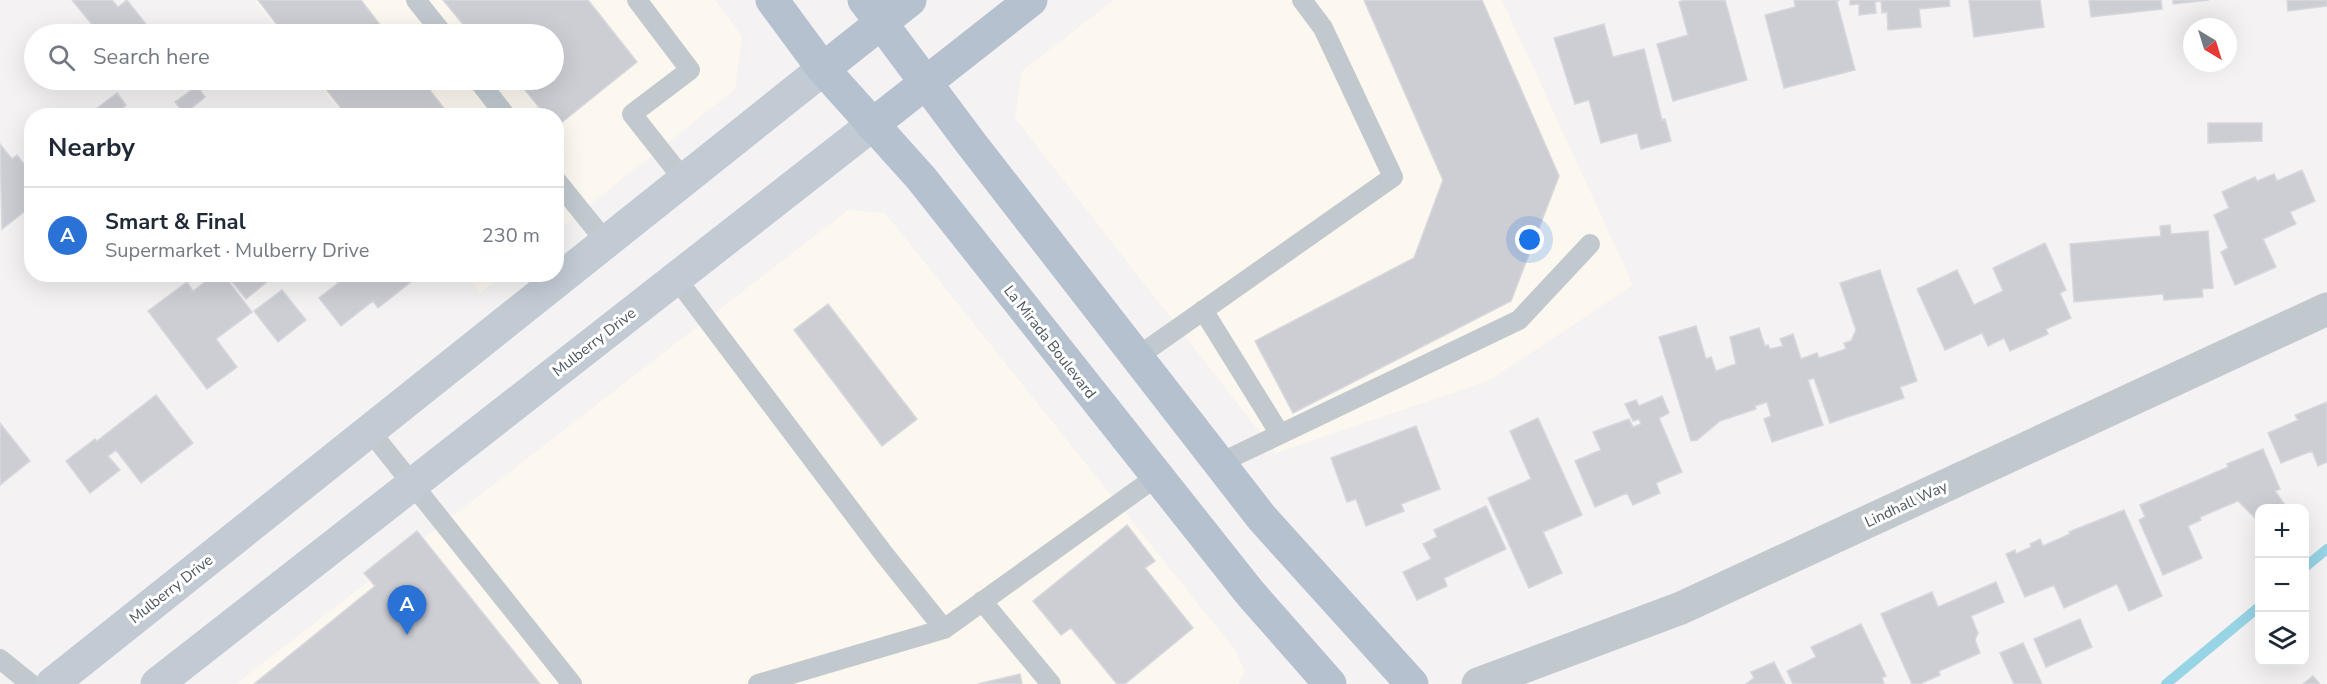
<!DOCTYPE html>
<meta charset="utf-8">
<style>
body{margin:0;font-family:"Nunito Sans",sans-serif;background:#f2f2f3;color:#1f2937}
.controls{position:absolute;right:18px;bottom:18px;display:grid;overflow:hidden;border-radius:12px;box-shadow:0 6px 24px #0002}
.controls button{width:54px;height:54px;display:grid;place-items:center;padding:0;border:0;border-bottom:2px solid #e0e1e3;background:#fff;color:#1f2937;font:30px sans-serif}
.compass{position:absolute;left:2183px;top:18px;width:54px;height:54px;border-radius:50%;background:#fff;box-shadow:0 6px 24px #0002;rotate:142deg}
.you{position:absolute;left:1530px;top:240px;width:21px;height:21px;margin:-15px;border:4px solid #fff;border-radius:50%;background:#1a73e8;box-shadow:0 0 0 9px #1a73e833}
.badge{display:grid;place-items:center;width:39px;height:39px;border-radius:50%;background:#2a72d6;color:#fff;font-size:20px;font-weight:700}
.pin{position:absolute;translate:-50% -50px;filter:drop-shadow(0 2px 3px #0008)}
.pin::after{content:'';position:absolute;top:32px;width:21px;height:18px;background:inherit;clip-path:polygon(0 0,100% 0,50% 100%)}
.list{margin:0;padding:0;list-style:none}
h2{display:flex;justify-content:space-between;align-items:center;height:78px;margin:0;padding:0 24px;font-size:26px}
h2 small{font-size:20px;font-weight:400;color:#747a83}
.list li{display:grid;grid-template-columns:39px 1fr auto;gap:18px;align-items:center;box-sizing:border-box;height:96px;padding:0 24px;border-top:2px solid #e0e1e3}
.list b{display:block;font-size:22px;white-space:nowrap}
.list p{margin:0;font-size:20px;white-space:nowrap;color:#747a83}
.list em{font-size:20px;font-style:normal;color:#747a83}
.icon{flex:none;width:33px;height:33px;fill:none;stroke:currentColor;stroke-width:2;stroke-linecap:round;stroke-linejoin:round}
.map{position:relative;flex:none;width:2327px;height:684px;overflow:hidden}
.search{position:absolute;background:#fff;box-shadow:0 6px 24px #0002;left:24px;top:24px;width:540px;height:66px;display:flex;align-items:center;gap:15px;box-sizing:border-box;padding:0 21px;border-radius:33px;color:#747a83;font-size:22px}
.panel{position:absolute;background:#fff;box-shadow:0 6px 24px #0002;left:24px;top:108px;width:540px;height:174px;border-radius:24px}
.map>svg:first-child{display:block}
</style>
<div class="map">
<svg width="2327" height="684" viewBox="0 0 2327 684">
<rect width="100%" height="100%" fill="#f4f2f2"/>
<path fill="#fcf8ef" d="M254 0H715L742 36 735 89 557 231 556 116 343 115 315 80H554V34H281Z
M1114 0H1502L1633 285 1490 380 1276 453 1015 118 1022 71Z
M848 210 885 213 1236 651 1245 672 1238 684H236Z
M466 275H503L480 293Z"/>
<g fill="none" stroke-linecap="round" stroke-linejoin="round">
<path stroke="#97d4e6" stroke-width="10" d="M2304 568 2327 549
M2166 684 2260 606"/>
</g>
<path fill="#cdced4" stroke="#d7d8dd" stroke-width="1.5" d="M72 0H112L118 7 127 0 146 24 133 34H85L94 27Z
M258 0H361L387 34H284Z
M443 0H588L637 62 556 127V116H546L517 80H554V34H471Z
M1364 0H1482L1559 176 1511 301 1293 413 1255 341 1414 258 1443 180Z
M1684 0H1725L1747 80 1673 101 1657 44 1688 35 1679 2Z
M1794 0H1839L1837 2 1855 70 1784 88 1765 15 1795 7Z
M1850 0H1949L1950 6 1919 9 1921 27 1888 30 1887 12 1882 13 1881 1 1875 2 1876 13 1859 15V4L1850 5Z
M1969 0H2040L2044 27 1974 37Z
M2089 0H2161L2162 9 2091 17Z
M2173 0H2209L2173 4Z
M2287 0H2327V6L2288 11Z
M1604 24 1613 57 1644 49 1662 120 1665 119 1671 141 1641 149 1637 133 1601 143 1589 100 1575 104 1554 38Z
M272 27 278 34H262Z
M143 28 149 34H135Z
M319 80H422L450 116H347Z
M197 86 205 97 184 114 175 102Z
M117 93 126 105 112 116H87Z
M2208 123H2262V141L2208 143Z
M0 144 12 159 17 155 32 174V206L2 229Z
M2302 170 2315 201 2290 212 2296 224 2263 239 2276 267 2235 285 2221 252 2228 248 2214 215 2229 208 2222 192 2255 177 2257 181 2274 174 2277 181Z
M2170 225 2171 234 2208 231 2213 288 2202 289 2203 297 2164 300 2163 294 2074 302 2070 244 2161 236 2160 226Z
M2045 243 2066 290 2060 293 2071 318 2046 329 2048 334 2010 351 2004 338 1988 346 1982 333 1945 350 1917 289 1957 270 1974 305 2003 291 1993 268Z
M1880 270 1917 381 1900 387 1904 398 1830 423 1814 378 1808 380 1823 425 1772 442 1764 419 1771 416 1767 402 1755 406 1756 409 1720 421 1697 440 1691 441 1659 337 1696 326 1706 359 1711 357 1716 371 1736 364 1730 337 1759 328 1765 346 1768 345 1770 349 1783 346 1780 339 1793 334 1801 359 1817 353 1819 358 1846 349 1844 343 1851 341 1856 330 1840 283Z
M215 274H223L252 312 216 339 237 367 207 389 148 311 187 282 193 291Z
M226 274H273L274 276 246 299Z
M350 274H421L378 308 373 301 341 326 319 298Z
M282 290 306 320 278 342 254 311Z
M828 304 917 419 882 446 794 330Z
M156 395 193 443 141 483 116 450 108 456 120 470 90 493 66 461 95 439 97 441Z
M1662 396 1669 413 1659 418 1682 472 1656 483 1660 493 1633 505 1627 493 1595 507 1575 461 1601 450 1593 432 1629 419 1633 427 1641 424 1639 419 1633 421 1625 404 1636 400 1639 406Z
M2327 402V462L2318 466 2312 451 2281 463 2268 433 2298 420 2295 415Z
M1538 418 1582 515 1543 532 1562 573 1529 588 1488 498 1531 479 1510 431Z
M0 423 30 461 0 485Z
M1416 426 1440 489 1401 504 1404 511 1366 526 1356 499 1347 502 1331 458Z
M2263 449 2280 489 2275 491 2287 508H2260V523L2238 501 2200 517 2201 520 2188 526 2202 558 2163 575 2139 520 2145 517 2140 505 2228 467 2227 464Z
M1486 506 1506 549 1444 578 1447 586 1417 600 1403 572 1431 559 1423 544 1437 537 1434 530Z
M2124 510 2162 596 2129 611 2117 584 2064 608 2054 585 2025 597 2006 554 2015 550 2016 554 2031 547 2030 544 2040 539 2043 546 2070 534 2069 532Z
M1127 525 1155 561 1145 568 1193 628 1125 684H1117L1071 628 1061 635 1033 601Z
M417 531 540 684H254L375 586 364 573Z
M1996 582 2004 602 1971 616 1978 633 1975 640 1980 653 1939 671 1940 675 1920 684H1912L1881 614 1932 592 1938 607Z
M2080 619 2092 647 2046 667 2034 639Z
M1861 624 1886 676 1882 678 1884 684H1793L1787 671 1816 657 1811 647Z
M2023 643 2042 684H2014L2000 653Z
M1774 662 1785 684H1746L1754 678 1751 672Z
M1020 674 1022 684H978Z
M2313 676 2320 684H2303Z"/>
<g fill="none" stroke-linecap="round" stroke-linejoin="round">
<path stroke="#c1c9cf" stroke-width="20" d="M416 0 443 34
M637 0 690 70 632 114 684 180
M478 80 506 116
M556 180 606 242
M676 278 884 554 944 629 758 684
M1203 310 1280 434
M1137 357 1393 177 1323 28 1302 0
M370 431 572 684
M1220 463 1519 320 1590 244
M982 601 1051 684
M944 629 1156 477
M0 659 31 684"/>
<path stroke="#c1c9cf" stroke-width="33" d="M1478 684 1681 608 2327 309"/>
<path stroke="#c2cad4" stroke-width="33" d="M52 684 823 69
M157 684 872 125"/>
<path stroke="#b5c1ce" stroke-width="33" d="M772 0 823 69 921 178 1250 593 1330 684
M864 0 970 142 1262 518 1412 684
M823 69 910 0
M872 125 1031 0"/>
</g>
<g text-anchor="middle" stroke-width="6" stroke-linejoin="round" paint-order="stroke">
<g font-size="15" fill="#4b555e" stroke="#fff">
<text transform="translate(594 342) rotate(-38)" y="5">Mulberry Drive</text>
<text transform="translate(1050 342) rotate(52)" y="5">La Mirada Boulevard</text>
<text transform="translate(1906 504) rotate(-25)" y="5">Lindhall Way</text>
<text transform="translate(171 589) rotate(-38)" y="5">Mulberry Drive</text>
</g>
</g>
</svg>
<div class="controls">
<button>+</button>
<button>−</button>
<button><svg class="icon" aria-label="layers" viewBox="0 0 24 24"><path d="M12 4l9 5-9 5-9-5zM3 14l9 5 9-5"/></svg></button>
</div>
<svg class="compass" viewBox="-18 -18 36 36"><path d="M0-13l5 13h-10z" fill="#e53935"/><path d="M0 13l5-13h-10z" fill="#747a83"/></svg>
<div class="you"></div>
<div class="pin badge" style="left:407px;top:635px">A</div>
<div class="search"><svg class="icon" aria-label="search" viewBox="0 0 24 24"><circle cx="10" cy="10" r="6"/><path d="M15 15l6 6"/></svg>Search here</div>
<section class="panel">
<h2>Nearby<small></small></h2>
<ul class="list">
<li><span class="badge">A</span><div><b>Smart &amp; Final</b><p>Supermarket · Mulberry Drive</p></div><em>230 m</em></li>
</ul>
</section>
</div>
